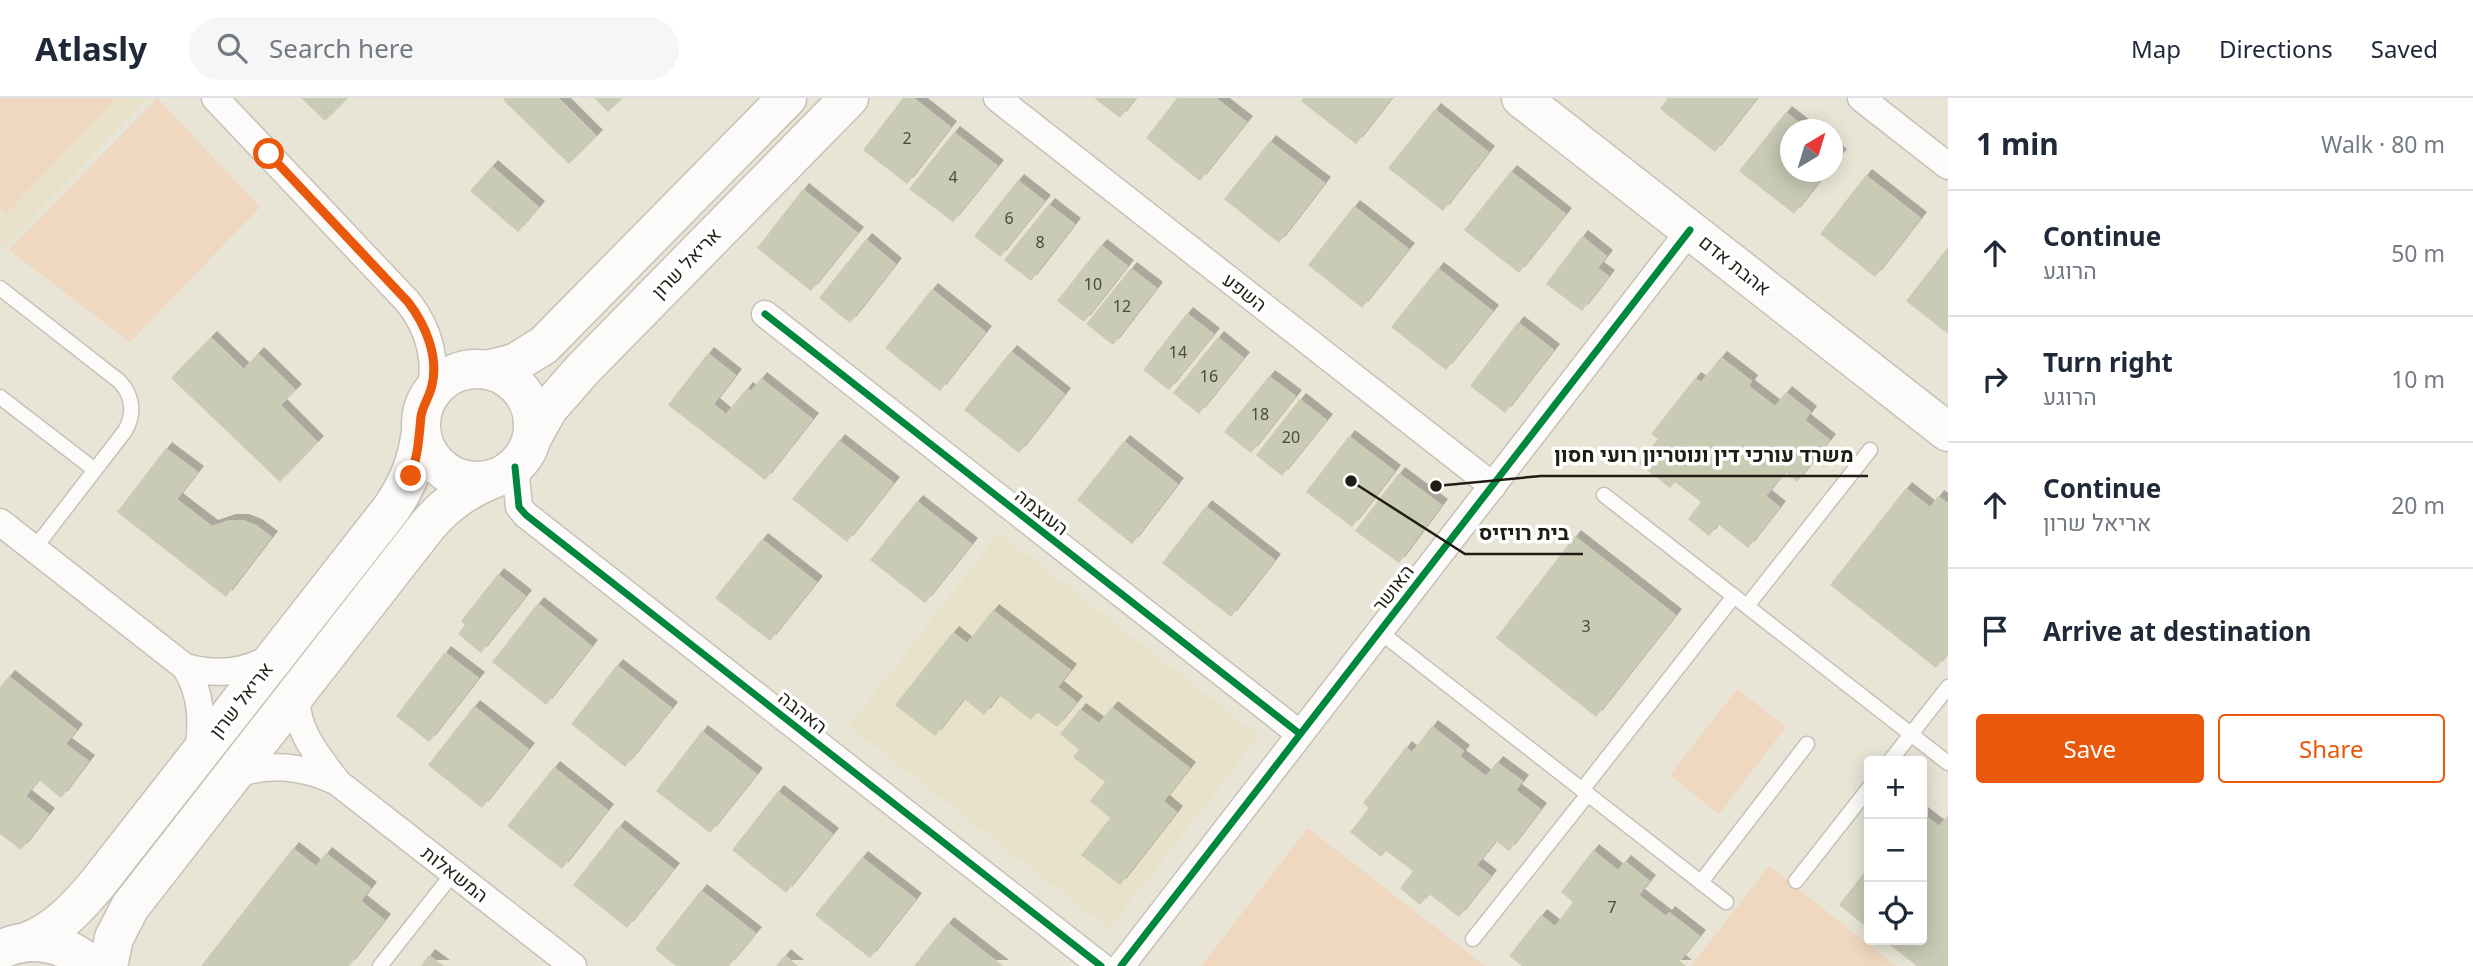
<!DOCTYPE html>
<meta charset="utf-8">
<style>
body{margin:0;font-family:"Noto Sans",Heebo,sans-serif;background:#f6f6f7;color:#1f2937}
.controls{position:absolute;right:21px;bottom:21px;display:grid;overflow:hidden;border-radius:7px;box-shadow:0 4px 18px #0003}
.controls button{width:63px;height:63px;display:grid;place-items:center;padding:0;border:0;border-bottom:2px solid #e0e1e3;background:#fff;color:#1f2937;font:35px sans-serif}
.compass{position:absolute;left:1780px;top:21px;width:63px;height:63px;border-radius:50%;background:#fff;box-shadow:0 4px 18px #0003;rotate:38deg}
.stop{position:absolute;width:21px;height:21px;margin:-16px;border:5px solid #ea580c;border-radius:50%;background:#fff}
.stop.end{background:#ea580c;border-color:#fff;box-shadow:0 2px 7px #0008}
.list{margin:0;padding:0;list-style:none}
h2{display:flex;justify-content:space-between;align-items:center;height:91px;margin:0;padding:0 28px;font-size:30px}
h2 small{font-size:23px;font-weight:400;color:#747a83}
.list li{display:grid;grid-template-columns:46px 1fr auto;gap:21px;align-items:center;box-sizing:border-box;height:126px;padding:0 28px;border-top:2px solid #e0e1e3}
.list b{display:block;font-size:26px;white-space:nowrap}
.list p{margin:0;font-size:23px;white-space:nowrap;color:#747a83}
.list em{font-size:23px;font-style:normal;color:#747a83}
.actions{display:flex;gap:14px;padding:21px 28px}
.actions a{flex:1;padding:16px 0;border:2px solid #ea580c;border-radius:7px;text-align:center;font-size:24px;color:#ea580c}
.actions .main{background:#ea580c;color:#fff}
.icon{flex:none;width:38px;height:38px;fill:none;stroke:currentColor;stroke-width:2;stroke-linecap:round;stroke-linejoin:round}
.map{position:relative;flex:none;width:1948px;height:868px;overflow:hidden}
header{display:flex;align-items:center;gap:42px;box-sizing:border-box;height:98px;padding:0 35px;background:#fff;border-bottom:2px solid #e0e1e3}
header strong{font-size:33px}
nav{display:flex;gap:38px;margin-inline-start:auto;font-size:24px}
.search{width:490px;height:63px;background:#f6f6f7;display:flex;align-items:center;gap:18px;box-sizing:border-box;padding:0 24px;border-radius:38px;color:#747a83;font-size:26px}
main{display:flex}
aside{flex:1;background:#fff}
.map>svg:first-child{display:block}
</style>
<header>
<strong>Atlasly</strong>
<div class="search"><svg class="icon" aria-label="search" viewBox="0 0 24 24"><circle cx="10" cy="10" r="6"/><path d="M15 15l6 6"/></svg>Search here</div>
<nav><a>Map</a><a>Directions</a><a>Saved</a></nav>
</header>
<main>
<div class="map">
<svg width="1948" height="868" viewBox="0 0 1948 868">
<defs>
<filter id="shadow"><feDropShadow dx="6" dy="-6" stdDeviation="0" flood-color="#0004"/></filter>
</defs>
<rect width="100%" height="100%" fill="#e8e5d6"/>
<path fill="#e7e2c9" d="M0 0H149L2 150 0 149Z
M999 435 1259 638 1109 831 849 628Z"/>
<path fill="#f0d7bf" d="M0 0H116L7 115 0 109Z
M157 0 260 109 130 244 9 152Z
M1737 591 1786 629 1719 716 1670 677Z
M1308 730 1485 868H1201Z
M1769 768 1896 868H1691Z"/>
<path fill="#cacbb5" filter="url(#shadow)" d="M301 0H348L325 23Z
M505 0H559L597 38 569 66 503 2Z
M594 0H623L608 14Z
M903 0H914L951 29 907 86 863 52Z
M1094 0H1136L1120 20Z
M1177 0H1216L1247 24 1200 83 1146 40Z
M1303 0H1392L1356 46 1301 3Z
M1668 0H1757L1715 54 1660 11Z
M1435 11 1489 54 1443 113 1388 70Z
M1786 14 1809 32H1790V74H1827L1794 116 1739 73Z
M954 34 998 68 953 124 909 91Z
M1270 43 1325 85 1279 145 1224 101Z
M1832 50 1841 57 1832 67Z
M492 68 539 109 518 134 470 93Z
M1511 73 1566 116 1519 175 1464 132Z
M1866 77 1921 120 1875 179 1820 136Z
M1018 82 1045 103 1000 159 974 138Z
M803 91 858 135 811 193 757 150Z
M1049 106 1075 126 1031 183 1004 162Z
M1354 108 1409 151 1362 210 1308 167Z
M1582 138 1607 158 1598 170 1609 178 1582 213 1546 186Z
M866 141 896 166 850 225 819 200Z
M1101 147 1128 168 1084 224 1057 203Z
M1948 149V236L1906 203Z
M1131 170 1157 190 1113 247 1086 226Z
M1438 170 1493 213 1446 272 1391 229Z
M932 191 986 234 940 293 885 250Z
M1187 215 1214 236 1169 292 1143 272Z
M1518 224 1554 252 1505 315 1470 288Z
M211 239 244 271 258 255 296 292 281 307 318 344 280 384 171 280Z
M1218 239 1244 260 1199 316 1173 295Z
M1011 253 1065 296 1019 355 964 312Z
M708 255 736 277 714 306 726 316 747 290 751 293 761 280 813 321 765 382 668 307Z
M1721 259 1752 283 1749 288 1775 308 1786 294 1811 314 1805 322 1830 342 1797 384 1785 374 1766 398 1780 409 1748 450 1718 426 1709 438 1688 421 1701 404 1675 384 1670 390 1638 365 1658 341 1651 336 1695 280 1701 284Z
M1269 278 1296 298 1251 355 1224 334Z
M1300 301 1327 322 1282 378 1256 357Z
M1349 338 1395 373 1352 429 1306 394Z
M839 342 894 385 847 444 792 401Z
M1124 343 1178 386 1132 446 1077 402Z
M166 350 198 374 177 401 212 428 230 422H243L256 427 272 439 226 499 117 414Z
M1399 375 1442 407 1399 465 1355 433Z
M1906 390 1930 409 1938 398 1948 405V555L1936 570 1830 487Z
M917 403 972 446 925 505 870 462Z
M1206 408 1275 462 1231 519 1162 465Z
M1575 438 1676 517 1596 619 1496 540Z
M762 441 817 484 770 543 715 500Z
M498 476 526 498 481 555 458 536 465 527 461 523Z
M538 505 592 548 546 607 492 564Z
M993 512 1071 572 1058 589 1077 604 1057 629 1037 614 1031 622 999 597 984 617 964 601 935 638 895 607 953 534 967 545Z
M445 554 479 580 429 644 396 618Z
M617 567 672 610 625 669 571 626Z
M9 578 77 632 66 646 89 663 61 700 39 682 26 698 49 716 21 752 0 736V589Z
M474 608 529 651 482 710 428 667Z
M1112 609 1190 670 1164 703 1177 714 1120 787 1081 757 1110 720 1090 703 1105 684 1073 659 1079 652 1060 636 1080 611 1099 625Z
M1432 628 1464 653 1460 658 1486 678 1497 664 1523 683 1516 692 1541 711 1509 753 1496 743 1477 767 1491 778 1459 819 1429 796 1420 807 1400 790 1413 773 1386 753 1381 759 1350 734 1369 710 1363 705 1406 649 1412 654Z
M702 633 757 676 710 735 656 693Z
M554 669 608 712 562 771 507 728Z
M778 693 833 736 786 795 732 752Z
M1922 715 1939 728 1948 717V868H1917L1883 842H1922Z
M619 728 674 771 627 830 573 787Z
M293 750 316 768 326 755 371 790 361 803 385 822 349 868H201Z
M1593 752 1618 772 1625 763 1650 783 1639 797 1666 818 1669 814 1700 838 1680 863 1686 868H1522L1509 858 1541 817 1555 828 1573 804 1561 794Z
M862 759 916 801 870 860 815 817Z
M1869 768V831L1839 807Z
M701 792 756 835 729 868H676L655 851Z
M948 825 1003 868H914Z
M429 857 444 868H421Z
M785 857 798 868H776Z"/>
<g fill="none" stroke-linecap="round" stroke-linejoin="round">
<defs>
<path id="lane" d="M0 190 119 283C133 297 135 316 125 333L34 451
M0 299 95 372
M1604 397 1948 665
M1747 508 1870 352
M1380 534 1726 804
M1890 663 1948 589
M1582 692 1734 498
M1796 783 1869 690
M1701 784 1807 646
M1473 841 1588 696
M380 868 454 774"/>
<path id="street" d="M215 0 408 204C430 232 439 266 428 300
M997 0 1493 388
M1861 0 1948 68
M765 216 1300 636
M515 369 519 409 526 417 1101 868
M0 424 185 569C203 597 202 625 198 657
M185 569C215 577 244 576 271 559
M298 593C292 627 316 656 336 682
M231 679C266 663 304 668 337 684L573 868
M1121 868 1690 132"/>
<path id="secondary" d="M1521 0 1948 334
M421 327a56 56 0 1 1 112 0a56 56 0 1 1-112 0Z
M487 272 515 265 544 247 787 0
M533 338 548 311 583 271 849 0
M26 844C56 833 78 809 98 785L391 411C408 386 417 364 421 334
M0 852C33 836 65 845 92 868
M108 868 114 840 130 809 428 427C447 405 466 392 493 381"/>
</defs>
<use href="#lane" stroke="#c5c3b8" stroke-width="17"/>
<use href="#street" stroke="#c5c3b8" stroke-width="29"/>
<use href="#secondary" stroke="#c5c3b8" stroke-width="41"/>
<use href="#lane" stroke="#fcfbf9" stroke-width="14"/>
<use href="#street" stroke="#fcfbf9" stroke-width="26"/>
<use href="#secondary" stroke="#fcfbf9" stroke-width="38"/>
<defs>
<path id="cycleway" d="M765 216 1300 636
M515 369 519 409 526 417 1101 868
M1121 868 1690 132"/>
</defs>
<use href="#cycleway" stroke="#fff" stroke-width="11"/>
<use href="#cycleway" stroke="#00873e" stroke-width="7"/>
</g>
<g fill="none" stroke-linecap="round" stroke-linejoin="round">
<path stroke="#ea580c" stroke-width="9" d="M269 56 408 204C425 226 439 258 432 287 430 298 423 307 421 318 419 339 418 358 411 378"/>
</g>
<g text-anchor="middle" stroke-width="7" stroke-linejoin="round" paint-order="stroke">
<g font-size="16" fill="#4a493c">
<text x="907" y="46">2</text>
<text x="953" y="85">4</text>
<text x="1009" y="126">6</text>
<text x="1040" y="150">8</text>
<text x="1093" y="192">10</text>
<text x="1122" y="214">12</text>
<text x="1178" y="260">14</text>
<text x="1209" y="284">16</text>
<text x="1260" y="322">18</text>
<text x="1291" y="345">20</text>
<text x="1586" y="534">3</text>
<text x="1612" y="815">7</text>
</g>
<g font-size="19" fill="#201e14" stroke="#fff">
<text transform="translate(686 165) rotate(-46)" y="7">אריאל שרון</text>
<text transform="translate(1735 167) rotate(38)" y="7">אהבת אדם</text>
<text transform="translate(1245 194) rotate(38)" y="7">השפע</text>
<text transform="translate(1042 414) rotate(38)" y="7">העוצמה</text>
<text transform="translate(1393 490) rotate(-52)" y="7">האושר</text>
<text transform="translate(241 602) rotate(-52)" y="7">אריאל שרון</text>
<text transform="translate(803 614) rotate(38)" y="7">האהבה</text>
<text transform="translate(455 776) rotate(38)" y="7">המשאלות</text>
</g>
</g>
<path fill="none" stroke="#201e14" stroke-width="2.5" d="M1436 388L1541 378H1868M1351 383L1465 456H1583"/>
<g fill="#201e14" stroke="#fff" stroke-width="2.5">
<circle cx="1436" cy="388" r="7"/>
<circle cx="1351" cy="383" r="7"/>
</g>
<g font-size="21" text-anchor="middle" font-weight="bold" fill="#201e14" stroke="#fff" stroke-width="7" stroke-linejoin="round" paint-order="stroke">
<text x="1704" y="364">משרד עורכי דין ונוטריון רועי חסון</text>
<text x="1524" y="442">בית רויזיס</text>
</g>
</svg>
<div class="controls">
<button>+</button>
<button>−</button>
<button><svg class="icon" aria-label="locate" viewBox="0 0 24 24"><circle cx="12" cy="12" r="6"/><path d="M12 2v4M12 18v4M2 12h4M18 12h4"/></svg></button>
</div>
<svg class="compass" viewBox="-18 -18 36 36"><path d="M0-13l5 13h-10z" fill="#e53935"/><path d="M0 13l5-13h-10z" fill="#747a83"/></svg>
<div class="stop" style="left:269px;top:56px"></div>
<div class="stop end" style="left:411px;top:378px"></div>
</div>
<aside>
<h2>1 min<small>Walk · 80 m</small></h2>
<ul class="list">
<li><svg class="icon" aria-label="ahead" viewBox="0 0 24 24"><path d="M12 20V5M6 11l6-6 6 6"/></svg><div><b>Continue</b><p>הרוגע</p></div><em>50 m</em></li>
<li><svg class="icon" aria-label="right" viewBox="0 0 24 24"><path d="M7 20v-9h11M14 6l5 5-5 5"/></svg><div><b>Turn right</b><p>הרוגע</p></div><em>10 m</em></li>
<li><svg class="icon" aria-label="ahead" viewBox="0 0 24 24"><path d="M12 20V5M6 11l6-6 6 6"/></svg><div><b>Continue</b><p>אריאל שרון</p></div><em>20 m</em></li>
<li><svg class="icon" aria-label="arrive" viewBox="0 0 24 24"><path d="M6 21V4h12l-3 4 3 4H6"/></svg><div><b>Arrive at destination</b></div></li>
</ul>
<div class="actions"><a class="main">Save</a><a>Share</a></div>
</aside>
</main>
